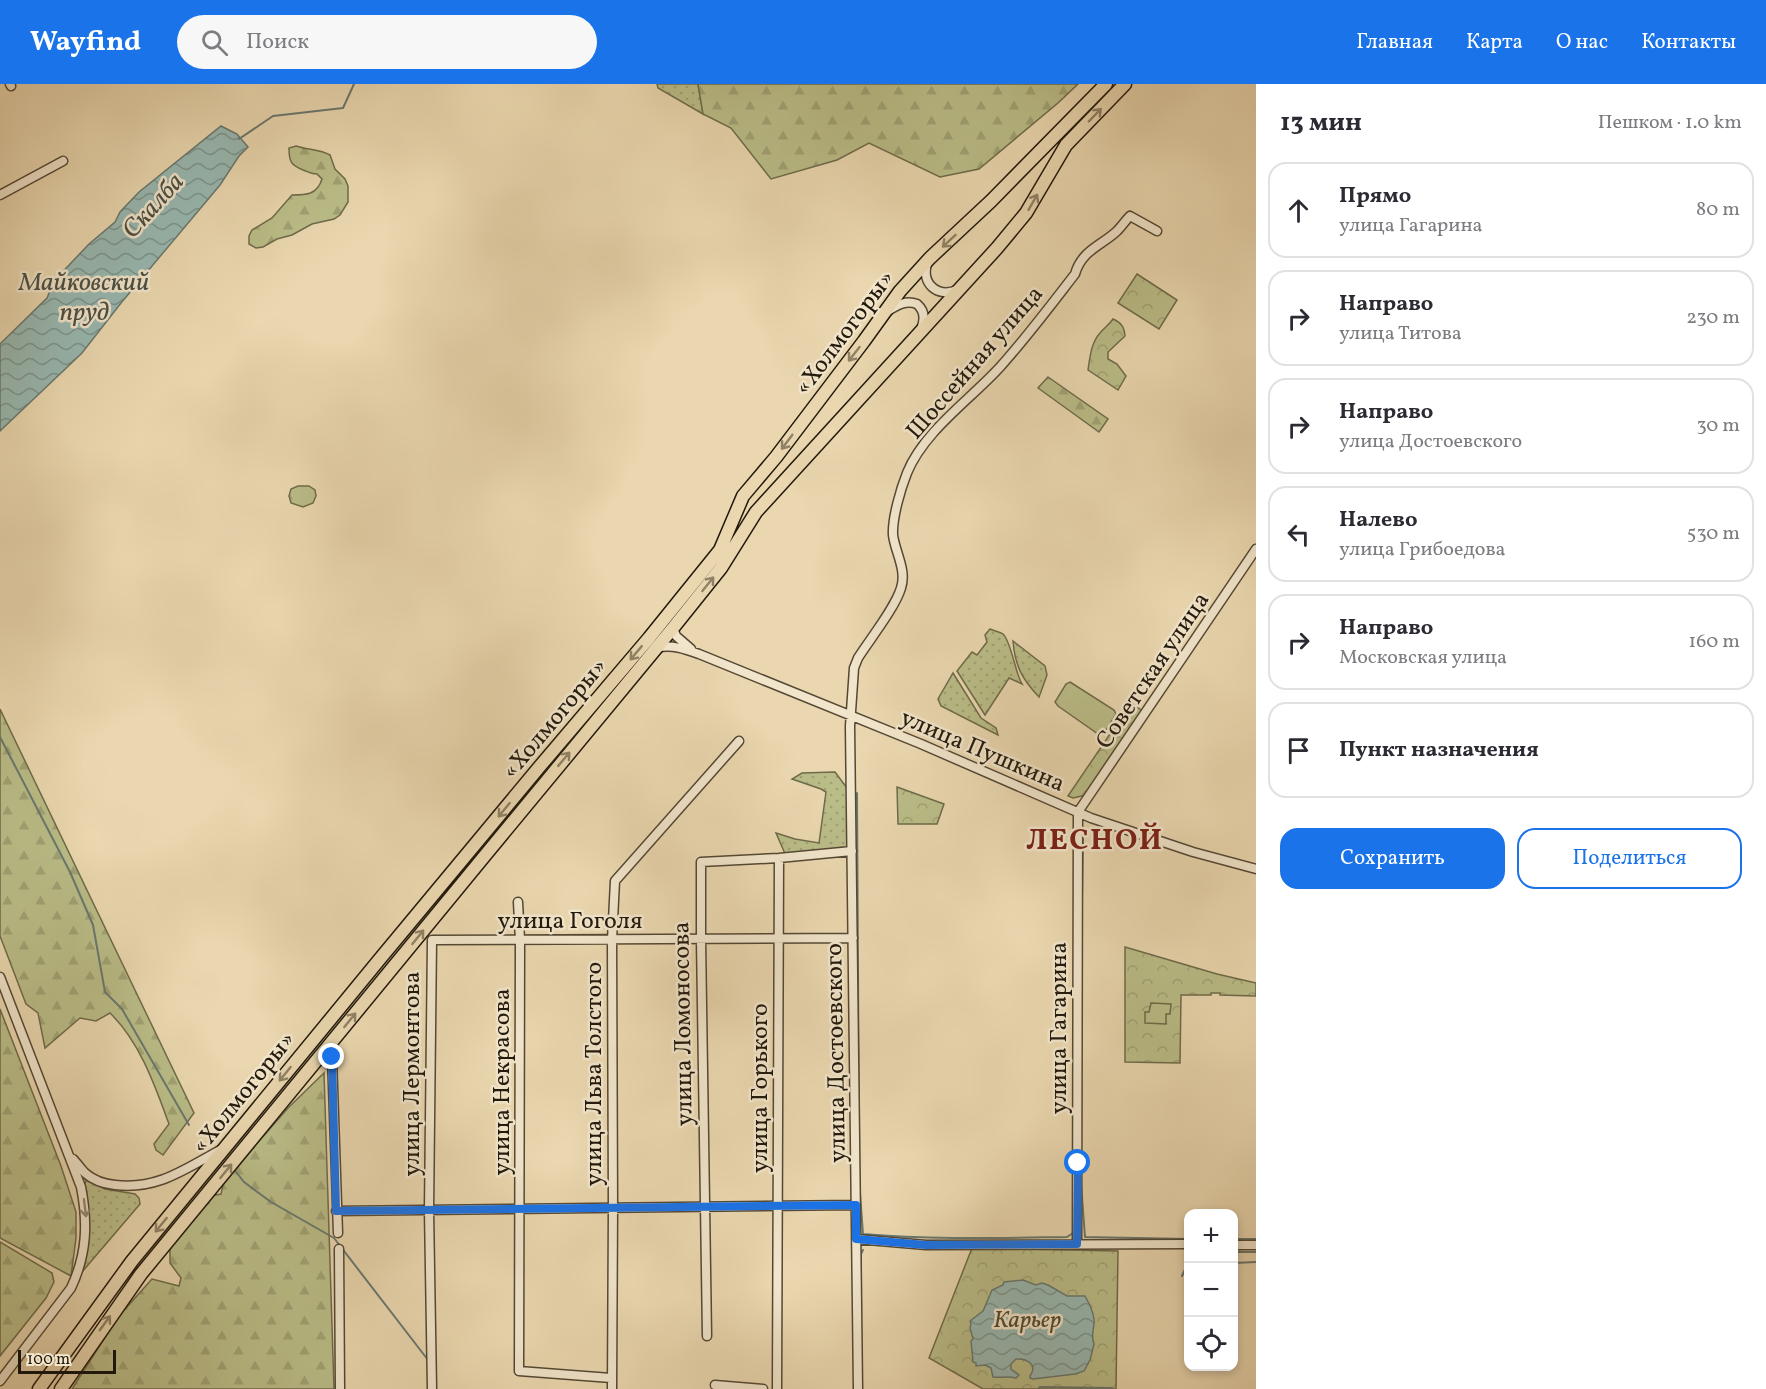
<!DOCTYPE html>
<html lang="ru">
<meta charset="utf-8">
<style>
body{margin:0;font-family:Vollkorn,serif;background:#f7f7f7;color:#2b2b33}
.controls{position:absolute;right:18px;bottom:18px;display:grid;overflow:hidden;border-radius:12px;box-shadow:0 3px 9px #0003}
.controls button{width:54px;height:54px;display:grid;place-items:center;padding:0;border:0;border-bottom:2px solid #e1e1e2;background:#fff;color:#2b2b33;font:30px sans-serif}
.scale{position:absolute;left:18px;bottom:15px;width:98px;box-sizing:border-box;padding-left:6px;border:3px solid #22190c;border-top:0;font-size:16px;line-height:21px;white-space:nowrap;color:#22190c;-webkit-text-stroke:4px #f1e5cb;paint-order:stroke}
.stop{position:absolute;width:18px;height:18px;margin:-14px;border:4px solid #1a73e8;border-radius:50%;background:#fff}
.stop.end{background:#1a73e8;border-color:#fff;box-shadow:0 2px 6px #0008}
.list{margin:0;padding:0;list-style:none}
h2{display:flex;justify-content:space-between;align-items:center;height:78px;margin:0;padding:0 24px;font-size:26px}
h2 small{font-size:20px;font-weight:400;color:#7c7c81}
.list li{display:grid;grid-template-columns:39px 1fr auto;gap:18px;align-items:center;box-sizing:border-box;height:96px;margin:0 12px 12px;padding:0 12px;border:2px solid #e1e1e2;border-radius:18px}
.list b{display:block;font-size:22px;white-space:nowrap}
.list p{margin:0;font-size:20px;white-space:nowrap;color:#7c7c81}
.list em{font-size:20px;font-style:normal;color:#7c7c81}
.actions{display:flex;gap:12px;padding:18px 24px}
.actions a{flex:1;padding:14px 0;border:2px solid #1a73e8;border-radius:18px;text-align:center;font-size:21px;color:#1a73e8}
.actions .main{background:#1a73e8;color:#fff}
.icon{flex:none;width:33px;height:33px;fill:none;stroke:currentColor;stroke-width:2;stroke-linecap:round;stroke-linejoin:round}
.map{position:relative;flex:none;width:1256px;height:1305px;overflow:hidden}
header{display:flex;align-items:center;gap:36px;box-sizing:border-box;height:84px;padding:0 30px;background:#1a73e8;color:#fff}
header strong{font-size:28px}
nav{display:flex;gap:33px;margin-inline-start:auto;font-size:21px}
.search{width:420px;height:54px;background:#f7f7f7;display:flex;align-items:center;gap:15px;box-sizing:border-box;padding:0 21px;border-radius:33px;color:#7c7c81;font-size:22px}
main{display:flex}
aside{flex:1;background:#fff}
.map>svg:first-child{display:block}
</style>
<header>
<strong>Wayfind</strong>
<div class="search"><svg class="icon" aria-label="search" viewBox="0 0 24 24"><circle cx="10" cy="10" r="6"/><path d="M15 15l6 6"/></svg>Поиск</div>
<nav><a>Главная</a><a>Карта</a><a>О нас</a><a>Контакты</a></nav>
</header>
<main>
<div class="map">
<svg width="1256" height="1305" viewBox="0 0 1256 1305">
<defs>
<pattern id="grass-dots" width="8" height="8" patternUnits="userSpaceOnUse" patternTransform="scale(1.5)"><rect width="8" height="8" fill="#babd88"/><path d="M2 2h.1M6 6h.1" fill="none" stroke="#a0a274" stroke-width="1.8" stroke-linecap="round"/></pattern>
<pattern id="forest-firs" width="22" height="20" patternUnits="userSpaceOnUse" patternTransform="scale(1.5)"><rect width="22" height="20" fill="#babd88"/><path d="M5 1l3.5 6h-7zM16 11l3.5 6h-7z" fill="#a0a274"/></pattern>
<pattern id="park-crowns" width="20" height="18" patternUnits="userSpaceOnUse" patternTransform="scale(1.5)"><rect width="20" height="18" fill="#babd88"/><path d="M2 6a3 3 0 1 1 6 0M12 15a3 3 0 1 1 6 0" fill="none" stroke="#a0a274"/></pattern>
<pattern id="water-waves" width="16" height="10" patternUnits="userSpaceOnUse" patternTransform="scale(1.5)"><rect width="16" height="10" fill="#98b8b1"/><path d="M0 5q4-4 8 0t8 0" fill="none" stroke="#7c958e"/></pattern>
</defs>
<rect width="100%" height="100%" fill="#ead7af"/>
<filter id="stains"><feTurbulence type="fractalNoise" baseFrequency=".00333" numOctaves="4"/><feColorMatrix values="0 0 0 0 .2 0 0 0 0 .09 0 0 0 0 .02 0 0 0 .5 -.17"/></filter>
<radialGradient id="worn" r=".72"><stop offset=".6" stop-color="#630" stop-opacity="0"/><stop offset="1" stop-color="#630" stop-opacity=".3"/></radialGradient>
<path fill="url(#grass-dots)" stroke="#6e6b4a" stroke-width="1.5" d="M657 0H698L703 30 658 4Z
M990 545C994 547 1000 548 1003 550 1011 557 1015 588 1022 600L1009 594 985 631 957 587 972 568 977 571 987 558 985 551Z
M1013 557 1045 582 1047 591 1039 613C1022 595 1015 582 1013 557Z
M953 589 981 634 996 644 998 651 941 622 938 615Z
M835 688 847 704V764L786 772 776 749 795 755 819 759 826 708 821 705 792 695 802 689Z
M86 1096 105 1105 135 1110 139 1114 140 1120 82 1188C88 1155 91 1133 85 1100Z"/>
<path fill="url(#forest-firs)" stroke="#6e6b4a" stroke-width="1.5" d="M698 0H1078L1058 19 979 85 940 93 869 59 837 76 771 95 731 44 703 30Z
M296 62C308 66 320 65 330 71L335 85 345 95 348 102V118L340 131 334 135 312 140 292 151 277 155 263 163 256 164 249 160V152L252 146 272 134 292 111C306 111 317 111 322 95L317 90C311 90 309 88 303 86 291 81 289 78 289 64Z
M1048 293 1108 335 1099 348 1038 304Z
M309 402 315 406 316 412 313 419 303 423 291 419 289 412 291 405 298 402Z
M0 625 194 1029 163 1071 156 1066 154 1060 169 1040C155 1002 140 958 110 929L96 937 80 934 45 964 38 929 26 920 0 852Z
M0 925 61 1082 76 1128V1154L71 1192 0 1154Z
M324 989 334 1305H72L118 1233 152 1195 179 1202 181 1194 170 1179V1161L210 1112 221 1110 224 1097 288 1024Z
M0 1158 52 1189 54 1198 46 1214 0 1272Z"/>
<path fill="url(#park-crowns)" stroke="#6e6b4a" stroke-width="1.5" d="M1137 190 1177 216 1159 245 1118 219Z
M1113 235C1122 239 1124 243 1125 252L1108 268V275L1117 280 1126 292 1118 306 1088 286C1090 273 1091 259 1100 249 1104 244 1109 241 1113 235Z
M1131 619 1144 628 1086 711 1073 714 1068 712Z
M897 703 944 720 937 740H898Z
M1125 863 1217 890 1256 899V912L1220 911V909H1211V911H1181L1180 979 1125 978Z
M972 1164 1118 1167 1116 1305H983L929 1274Z"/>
<path fill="#babd88" stroke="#6e6b4a" stroke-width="1.5" d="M1070 598 1114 626 1116 630 1105 648 1102 650H1098L1058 622 1055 618 1066 600Z
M1151 919 1171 920 1170 930H1166V940L1145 939V928H1149Z"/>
<path fill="url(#water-waves)" stroke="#69786f" stroke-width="1.5" d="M221 42 237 50 248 63 239 72 220 101 121 219 82 269 0 347V260L47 214 54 197 89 160 115 138 120 128 139 108Z
M1023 1196 1036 1201 1042 1199 1048 1201 1067 1212H1085C1089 1219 1093 1227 1094 1235 1095 1244 1090 1251 1094 1260L1090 1276 1084 1287 1075 1290 1033 1295 1030 1294V1292C1038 1281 1027 1274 1016 1275L1011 1280V1285L1019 1291 1016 1294C1008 1292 1001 1294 993 1293L991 1284 985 1281 976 1282V1279L973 1278 971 1257 973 1255 970 1244 971 1240 970 1237 983 1227 992 1206 1003 1201 1004 1198Z"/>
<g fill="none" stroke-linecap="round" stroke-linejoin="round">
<path stroke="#69786f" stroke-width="2" d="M239 55 273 32 343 24 354 0
M0 653 70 788 93 841 105 908 122 925 189 1041
M857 709 859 1064
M1082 814 1083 754
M233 1084 244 1098 271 1118 334 1154 428 1276
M859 1096 863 1150C931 1156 999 1154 1067 1153L1073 1149
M1081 1100 1085 1153 1188 1155
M1234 1155H1256
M1234 1168H1256
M1234 1179 1256 1178
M1182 1192 1188 1179
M861 1222V1170L863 1166
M1038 1305 1040 1303 1112 1304"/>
<defs>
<path id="minor" d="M10 0 11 2
M0 111 63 77
M927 180C921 200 938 214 957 206
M888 227C897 221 906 216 917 220 925 227 925 236 921 245
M673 544 676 552 691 565
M657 564C671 560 685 565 699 570L921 660 1091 734 1193 768 1256 785
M1078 728 1256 465
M518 818 520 856 519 1287 611 1294
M0 893 81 1103C88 1139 87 1170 71 1204L0 1297
M332 973 338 1149
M73 1075C77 1079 81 1085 85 1089 93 1096 104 1100 115 1101 158 1106 185 1085 222 1065
M336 1127 856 1121
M856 1155 926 1161 1188 1160
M1077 1159 1078 728
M1234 1161H1256
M339 1165 340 1305
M707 1252 701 855V778L779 774 852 767
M715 1301 763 1305
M432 1305 429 1126 432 856 853 854
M612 1305 613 1124 612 856 615 797 739 657
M777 1305 779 774
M858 1305 850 642 854 584 858 574C870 555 895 524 901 504 907 486 895 468 893 451 892 434 901 404 907 389 924 347 971 315 1000 283 1027 253 1051 221 1075 190 1082 166 1101 162 1117 147 1122 142 1125 137 1130 132L1157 147"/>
<path id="highway" d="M39 1305 132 1177 379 876 541 681 649 554 720 466 743 412 776 373 864 257 900 207 930 174 991 117 1106 0
M61 1305 141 1190 487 769 673 544 721 484 756 428 997 164 1026 129 1066 61 1125 0"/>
</defs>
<use href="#minor" stroke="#544835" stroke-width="11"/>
<use href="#highway" stroke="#22190c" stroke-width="15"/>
<use href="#minor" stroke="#f1e5cb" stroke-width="8"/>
<use href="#highway" stroke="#ead7af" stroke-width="12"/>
</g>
<defs><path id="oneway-shaft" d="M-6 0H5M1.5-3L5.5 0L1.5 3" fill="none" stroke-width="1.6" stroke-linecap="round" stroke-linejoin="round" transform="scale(1.5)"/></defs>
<g stroke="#908266">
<use href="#oneway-shaft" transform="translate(1095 31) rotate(-46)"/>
<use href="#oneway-shaft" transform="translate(1033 118) rotate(-60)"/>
<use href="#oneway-shaft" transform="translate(949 157) rotate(137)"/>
<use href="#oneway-shaft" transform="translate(854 270) rotate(128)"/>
<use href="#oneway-shaft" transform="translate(787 358) rotate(127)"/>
<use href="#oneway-shaft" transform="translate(708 500) rotate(-51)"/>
<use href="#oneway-shaft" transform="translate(636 569) rotate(130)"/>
<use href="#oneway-shaft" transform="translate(564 675) rotate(-50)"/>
<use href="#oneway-shaft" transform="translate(504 726) rotate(129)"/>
<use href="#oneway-shaft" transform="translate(418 853) rotate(-51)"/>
<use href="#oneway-shaft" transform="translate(350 936) rotate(-51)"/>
<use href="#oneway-shaft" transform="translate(285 990) rotate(129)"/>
<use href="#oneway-shaft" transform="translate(226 1087) rotate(-51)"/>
<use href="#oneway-shaft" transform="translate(161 1141) rotate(129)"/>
<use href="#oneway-shaft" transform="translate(105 1239) rotate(-54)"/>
</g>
<use stroke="#948975" href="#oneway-shaft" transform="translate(85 1124) rotate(83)"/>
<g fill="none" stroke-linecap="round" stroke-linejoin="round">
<path stroke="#1a73e8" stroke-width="8" d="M332 973 336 1127 856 1121V1155L926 1161 1077 1160 1078 1079"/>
</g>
<g text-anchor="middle" stroke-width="5" stroke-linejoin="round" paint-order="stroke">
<g font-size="24" fill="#22190c" stroke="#f1e5cb">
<text transform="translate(844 248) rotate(-53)" y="8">«Холмогоры»</text>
<text transform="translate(974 278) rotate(-49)" y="8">Шоссейная улица</text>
<text transform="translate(1152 586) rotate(-56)" y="8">Советская улица</text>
<text transform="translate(554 634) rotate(-50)" y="8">«Холмогоры»</text>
<text transform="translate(983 666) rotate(23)" y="8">улица Пушкина</text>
<text x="570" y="844">улица Гоголя</text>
<text transform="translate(682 940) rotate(-91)" y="8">улица Ломоносова</text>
<text transform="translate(1058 944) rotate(-90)" y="8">улица Гагарина</text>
<text transform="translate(835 969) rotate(-91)" y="8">улица Достоевского</text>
<text transform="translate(411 990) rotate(-90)" y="8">улица Лермонтова</text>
<text transform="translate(593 990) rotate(-90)" y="8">улица Льва Толстого</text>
<text transform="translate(501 998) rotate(-90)" y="8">улица Некрасова</text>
<text transform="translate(759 1004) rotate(-90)" y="8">улица Горького</text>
<text transform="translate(243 1008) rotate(-51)" y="8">«Холмогоры»</text>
</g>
<g font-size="24" font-style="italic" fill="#504a31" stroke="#f1e5cb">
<text x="1027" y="1243">Карьер</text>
</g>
<g font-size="26" font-style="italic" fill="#4b5146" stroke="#f1e5cb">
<text transform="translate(152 121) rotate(-48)" y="9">Скалба</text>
<text x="84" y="206">Майковский<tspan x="84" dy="30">пруд</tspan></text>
</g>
<g font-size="30" font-weight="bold" letter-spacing="1.5" fill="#7a1f14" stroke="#f1e5cb">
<text x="1095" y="765">ЛЕСНОЙ</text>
</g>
</g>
<rect width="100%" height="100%" filter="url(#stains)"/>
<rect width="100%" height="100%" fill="url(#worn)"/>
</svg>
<div class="controls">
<button>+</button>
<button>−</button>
<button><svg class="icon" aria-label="locate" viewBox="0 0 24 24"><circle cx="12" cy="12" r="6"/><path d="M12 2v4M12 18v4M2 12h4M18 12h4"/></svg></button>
</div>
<div class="scale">100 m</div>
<div class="stop" style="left:1078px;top:1079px"></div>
<div class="stop end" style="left:332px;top:973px"></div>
</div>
<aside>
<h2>13 мин<small>Пешком · 1.0 km</small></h2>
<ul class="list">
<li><svg class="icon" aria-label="ahead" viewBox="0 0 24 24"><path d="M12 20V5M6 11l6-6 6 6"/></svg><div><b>Прямо</b><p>улица Гагарина</p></div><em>80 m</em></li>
<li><svg class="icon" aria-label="right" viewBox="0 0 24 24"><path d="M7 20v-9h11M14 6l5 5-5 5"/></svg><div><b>Направо</b><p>улица Титова</p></div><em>230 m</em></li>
<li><svg class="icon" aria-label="right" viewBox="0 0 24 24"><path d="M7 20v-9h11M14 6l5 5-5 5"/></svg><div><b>Направо</b><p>улица Достоевского</p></div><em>30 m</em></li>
<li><svg class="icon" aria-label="left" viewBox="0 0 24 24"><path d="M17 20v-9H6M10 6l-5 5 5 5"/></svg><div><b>Налево</b><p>улица Грибоедова</p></div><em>530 m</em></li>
<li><svg class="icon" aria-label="right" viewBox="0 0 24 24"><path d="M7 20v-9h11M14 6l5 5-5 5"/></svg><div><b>Направо</b><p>Московская улица</p></div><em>160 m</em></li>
<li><svg class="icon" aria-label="arrive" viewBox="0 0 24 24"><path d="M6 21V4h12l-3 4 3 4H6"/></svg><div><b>Пункт назначения</b></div></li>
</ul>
<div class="actions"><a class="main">Сохранить</a><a>Поделиться</a></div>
</aside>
</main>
